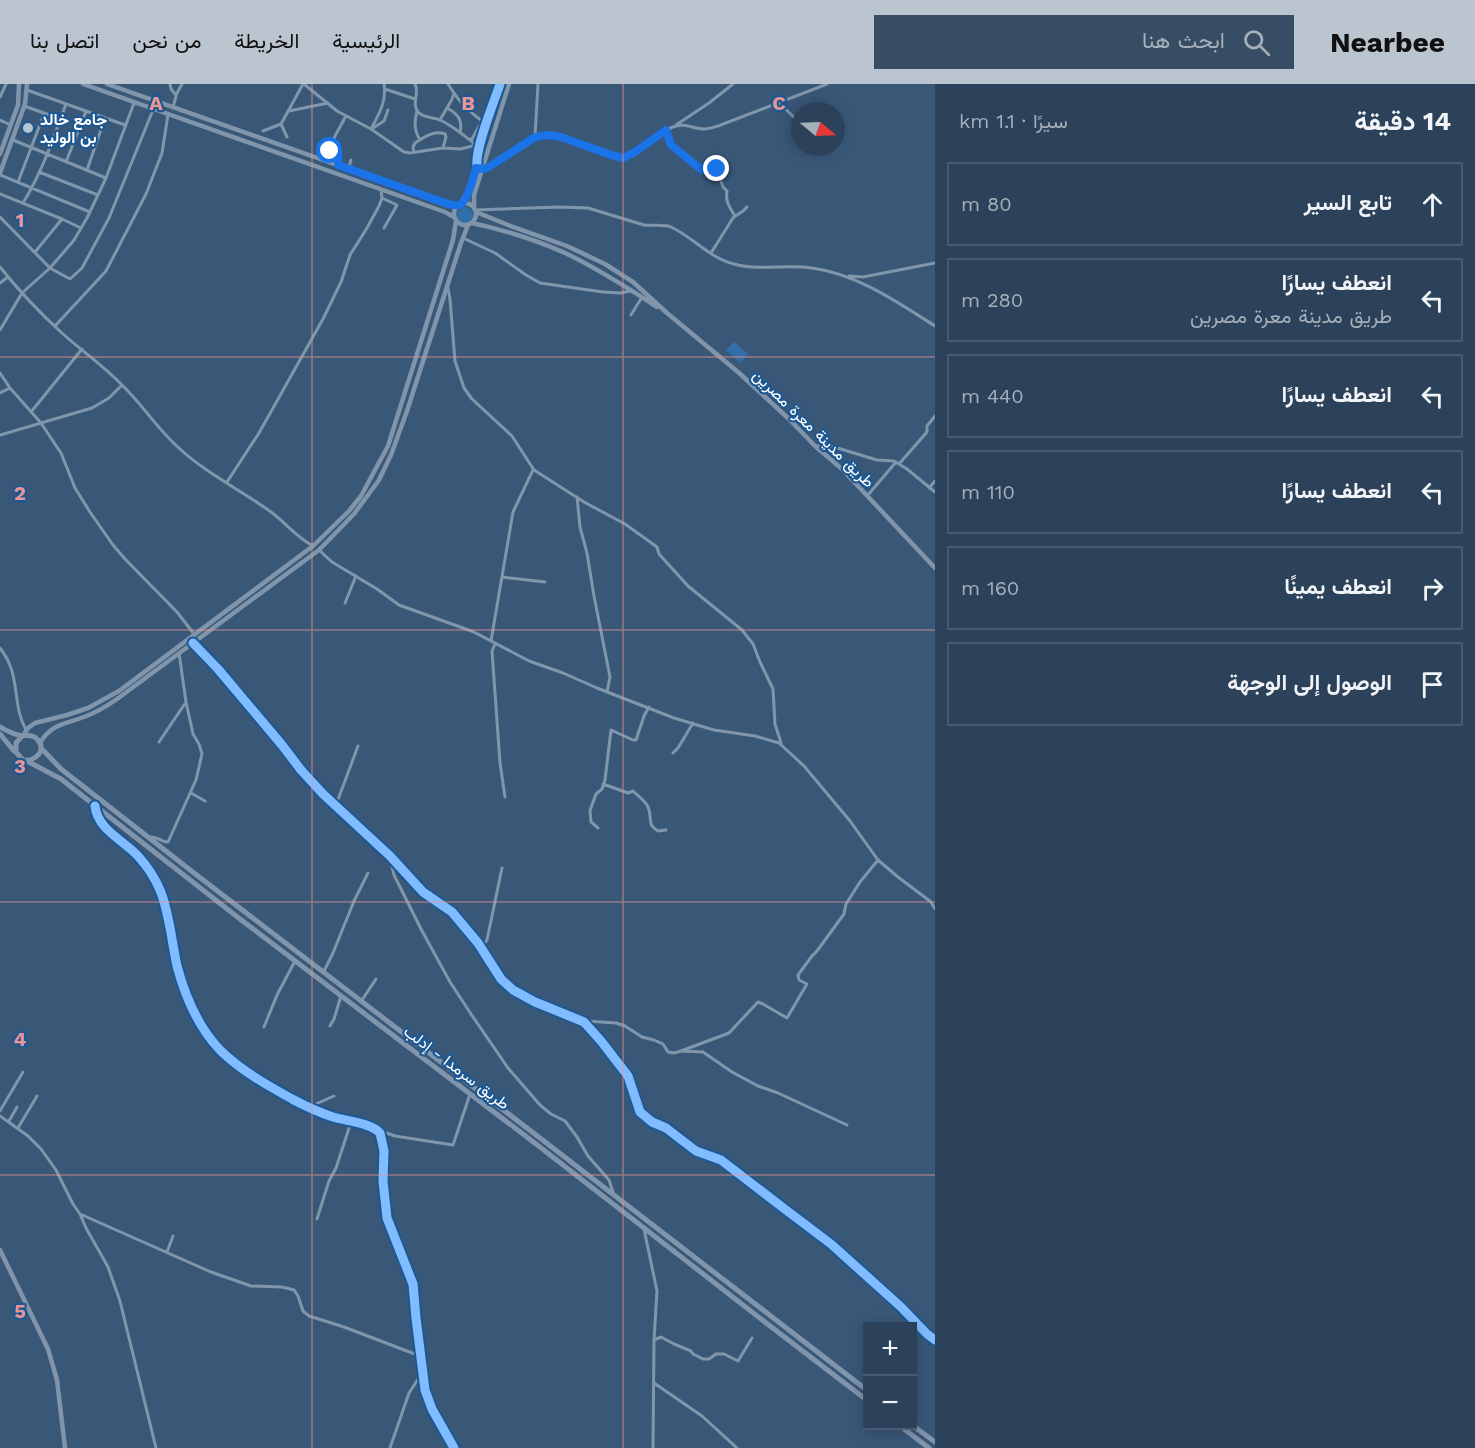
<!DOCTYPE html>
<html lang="ar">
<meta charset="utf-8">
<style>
body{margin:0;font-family:"Work Sans",Vazirmatn,sans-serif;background:#374d63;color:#f1f3f6;direction:rtl}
.controls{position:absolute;right:18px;bottom:18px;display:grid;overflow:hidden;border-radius:0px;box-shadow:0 3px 15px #0003}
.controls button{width:54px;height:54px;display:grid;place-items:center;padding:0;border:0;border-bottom:2px solid #475b70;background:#2b425a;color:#f1f3f6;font:30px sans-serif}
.compass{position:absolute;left:791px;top:18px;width:54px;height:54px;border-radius:50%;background:#2b425a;box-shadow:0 3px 15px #0003;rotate:109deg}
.stop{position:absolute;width:18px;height:18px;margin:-14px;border:4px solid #1a73e8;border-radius:50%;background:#fff}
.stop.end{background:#1a73e8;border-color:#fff;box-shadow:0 2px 6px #0008}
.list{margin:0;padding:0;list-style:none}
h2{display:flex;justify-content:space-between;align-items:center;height:78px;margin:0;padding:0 24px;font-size:26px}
h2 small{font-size:20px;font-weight:400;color:#a6b0bb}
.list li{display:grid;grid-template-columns:39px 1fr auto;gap:18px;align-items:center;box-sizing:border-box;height:84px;margin:0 12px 12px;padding:0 12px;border:2px solid #475b70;border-radius:0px}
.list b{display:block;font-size:22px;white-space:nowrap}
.list p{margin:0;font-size:20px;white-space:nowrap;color:#a6b0bb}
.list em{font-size:20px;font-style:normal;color:#a6b0bb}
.icon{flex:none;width:33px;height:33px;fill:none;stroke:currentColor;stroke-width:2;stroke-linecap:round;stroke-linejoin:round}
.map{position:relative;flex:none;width:935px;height:1364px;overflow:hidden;direction:ltr}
header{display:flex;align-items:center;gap:36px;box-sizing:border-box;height:84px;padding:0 30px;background:#bac5d0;color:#111}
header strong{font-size:28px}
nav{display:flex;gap:33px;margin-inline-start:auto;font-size:21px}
.search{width:420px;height:54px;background:#374d63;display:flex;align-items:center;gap:15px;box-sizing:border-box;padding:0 21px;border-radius:0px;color:#a6b0bb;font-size:22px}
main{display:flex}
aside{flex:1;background:#2b425a}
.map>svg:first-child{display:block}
</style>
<header>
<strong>Nearbee</strong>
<div class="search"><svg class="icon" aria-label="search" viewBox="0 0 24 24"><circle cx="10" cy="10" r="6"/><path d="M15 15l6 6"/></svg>ابحث هنا</div>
<nav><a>الرئيسية</a><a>الخريطة</a><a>من نحن</a><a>اتصل بنا</a></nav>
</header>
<main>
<aside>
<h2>14 دقيقة<small>سيرًا · 1.1 km</small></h2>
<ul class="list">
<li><svg class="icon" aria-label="ahead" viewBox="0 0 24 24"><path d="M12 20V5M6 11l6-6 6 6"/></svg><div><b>تابع السير</b></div><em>80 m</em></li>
<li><svg class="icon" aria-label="left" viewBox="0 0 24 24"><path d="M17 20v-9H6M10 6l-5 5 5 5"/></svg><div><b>انعطف يسارًا</b><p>طريق مدينة معرة مصرين</p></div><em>280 m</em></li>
<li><svg class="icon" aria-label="left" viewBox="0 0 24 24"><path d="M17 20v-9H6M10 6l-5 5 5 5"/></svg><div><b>انعطف يسارًا</b></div><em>440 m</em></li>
<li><svg class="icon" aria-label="left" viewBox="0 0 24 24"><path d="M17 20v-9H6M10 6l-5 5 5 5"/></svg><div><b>انعطف يسارًا</b></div><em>110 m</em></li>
<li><svg class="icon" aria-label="right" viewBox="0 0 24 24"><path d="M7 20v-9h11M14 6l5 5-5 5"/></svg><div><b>انعطف يمينًا</b></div><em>160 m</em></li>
<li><svg class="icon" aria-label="arrive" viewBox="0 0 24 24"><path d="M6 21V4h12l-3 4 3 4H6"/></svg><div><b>الوصول إلى الوجهة</b></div></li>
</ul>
</aside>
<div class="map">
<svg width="935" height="1364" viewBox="0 0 935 1364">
<rect width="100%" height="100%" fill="#395878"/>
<path fill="#326ea8" d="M457 131a8 8 0 1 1 16 0a8 8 0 1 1-16 0Z
M734 258 748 270 740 279 726 266Z"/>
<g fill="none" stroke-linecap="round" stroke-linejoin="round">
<path stroke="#8096ab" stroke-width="3" d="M170 0 171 5 176 11
M304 0 337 27 371 45 404 68 410 69 443 64 461 65 476 61H483
M415 0C420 9 411 19 418 28 423 34 433 33 440 36 453 42 465 52 476 61
M448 0C460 19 465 24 482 37L472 55H468
M385 5 415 15
M27 6 125 41
M0 13 6 0
M778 18 800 39
M24 22 61 35
M173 23 177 9 182 0
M447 24C458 30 463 36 460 49
M289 27 328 19
M417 27C414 38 414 46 420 56
M0 36 11 41
M440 36 451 17 454 10
M281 40 287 53
M676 41 709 19 733 0
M373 44 384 37 388 26
M371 45C379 30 387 17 384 0
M666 46 671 61 702 86 709 79 717 85 723 103 727 107C725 117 730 124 735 132
M263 47 281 40 303 0
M535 52 538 0
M13 56 106 94
M333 58C339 64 339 73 338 81
M330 67 335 52 346 32
M414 68 413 63 415 59C424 53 434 46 445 50L446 53 443 64
M66 78 86 27
M476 84C497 88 517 58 536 53 558 47 583 61 603 68 609 70 615 73 621 73 635 73 658 48 673 43 684 38 693 45 704 45 709 45 714 43 718 42L827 0
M348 85 351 76
M87 86 105 34
M39 88 98 111
M0 91 90 128
M18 98 44 30
M0 110 62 135 35 168
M382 114 397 121 384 144
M23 119C42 88 54 53 66 20
M475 126 559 123 588 124 644 141C652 142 665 140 671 143 693 153 709 174 734 180 759 187 786 180 812 184 857 190 897 218 935 242
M0 133 50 184 70 195 82 184 109 134 153 26
M62 135 81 144
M463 154 495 169 526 191 540 199 603 208 620 209 630 207
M711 169 733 134C737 129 741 131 747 123
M0 183C19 207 40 229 63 250 82 267 104 282 122 301 143 321 158 346 180 365 207 390 241 406 271 428 286 439 296 453 313 462
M849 192 863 193 935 179
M0 199 8 193
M448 204 450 215 455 277 464 304 472 315 512 352 534 386 584 418 625 440 657 463 659 470 688 502 742 546 753 560 760 578 773 605 775 640 781 659
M631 231 642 213
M55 242 106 187 146 110 162 69 168 31
M0 246 22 209 50 184 63 169 74 156 87 134 106 94 134 19
M0 289 10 304 41 339 61 369 75 404 90 428 113 461 125 475 177 528 194 550
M0 309 10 304
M31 328 82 265
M0 351 92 324 109 314 122 301
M817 362H831L877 376 894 377 907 385 935 408
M899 380 927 348V342L935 332
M227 398 259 349 323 235 341 198 350 171 367 144 379 122 382 114 381 105
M929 404 935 397
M868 411 896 378
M577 413 580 443 587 469 594 512 610 593 607 608
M319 466 332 478 377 505 399 521 474 548 529 577 563 589 597 604 674 634 714 646 755 652 779 659 804 682 850 737 878 776 898 793 931 818 935 825
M502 493 545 498
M345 519 356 492
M491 557 513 428 533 386
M193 559 218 585 282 661 301 686 323 710 390 772 423 808 452 828 478 859 501 895 513 906 535 918 584 938 601 957 628 992 640 1028 652 1038 666 1044 696 1067 721 1076 786 1126 831 1160 901 1223 927 1250 935 1256
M495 560 492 567 500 679 505 713
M0 564C22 592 11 619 26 646
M159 658 186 618 179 569
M673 669 678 664 693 639
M603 700 628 709 633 707C638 712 643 715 647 721 654 733 645 739 658 747L666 746
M191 709 205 717
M336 721 358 662
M95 724C100 747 121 755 136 770 146 780 153 792 159 804 169 824 170 850 175 871 178 885 181 902 187 915 206 959 242 987 283 1010 299 1019 315 1027 333 1033 346 1037 370 1039 380 1049L384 1067 383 1097 387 1134 413 1200 416 1234 425 1306 432 1325 454 1364
M598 744 591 738 590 727 592 721 596 710 602 705 605 696 611 646 633 656H636L644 632 649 623
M150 753C159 753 163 759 168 758L196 696 202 670 199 660 193 650 186 618
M390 774 394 791 421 845 450 898 471 930 508 984 540 1021 551 1030 565 1037 577 1053 588 1072 609 1096 613 1108
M481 865 487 856 502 784
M324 887 333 869 354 817 368 789
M362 916 376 895
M584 938 586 937 616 939 625 942 642 953 654 956 663 960 668 968 674 969 681 967 703 968 732 988 758 1002 778 1009 847 1041
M330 942 334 935 341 912
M264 943 277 911 295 877
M681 967 729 949 758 918 763 920 787 934 807 900 799 896 798 891 812 872 817 867 844 830 846 820 860 798 878 776
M309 1023 334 1012
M0 1027 23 988
M0 1032 28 1052 41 1065 56 1086 73 1120 80 1130 86 1144 108 1183 120 1217 156 1364
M9 1037 17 1023
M18 1044 37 1012
M378 1046 395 1052 453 1061 470 1010
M80 1130 211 1188 251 1202 282 1203 294 1206 298 1212 303 1227 309 1232 344 1243 420 1272
M317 1135 329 1097 336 1084 351 1038
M644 1145 657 1207 654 1256 653 1364
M167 1168 173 1152
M654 1256 661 1253 674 1260 691 1267 693 1270 703 1275H709L716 1270H724L738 1277 752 1254
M654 1299 702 1332 737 1364
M390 1364 409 1309 422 1289"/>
<path stroke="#8094aa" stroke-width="4.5" d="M83 0 445 128 454 133
M107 0 448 120 458 121
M0 70 18 21 19 0
M0 89 25 20 27 0
M454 130a11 11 0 1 1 22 0a11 11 0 1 1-22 0Z
M461 120 470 102 502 0
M474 124V111L509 0
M476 128 508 141 567 162 605 180 633 198 667 229 738 288 789 335 815 362 842 385 935 484
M472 139C504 146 536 156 565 169 597 184 628 204 657 223
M23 652 28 644 35 639 67 631 88 624 119 607 313 462 349 427 361 412 388 362 453 156 456 137
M40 659C51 640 65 640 84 633 95 629 107 622 117 615L319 466 354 430 379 396 391 371 407 327 461 159 468 141
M0 1166 48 1265 57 1296 65 1364"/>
<path stroke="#8094ab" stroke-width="5" d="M0 643C6 646 12 650 19 651 25 653 32 649 37 655 48 666 35 678 23 676L16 668V659L22 652
M0 650 14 667
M41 664 61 685 194 789 540 1054 868 1307
M27 677 61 695 240 835 536 1060 761 1235 868 1317
M912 1341 935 1358
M900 1342 929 1364"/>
<defs>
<path id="cycleway" d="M477 81C475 64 494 18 500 0
M193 559 218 585 282 661 301 686 323 710 390 772 423 808 452 828 478 859 501 895 513 906 535 918 584 938 601 957 628 992 640 1028 652 1038 666 1044 696 1067 721 1076 786 1126 831 1160 901 1223 927 1250 935 1256
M95 722C98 746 122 755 138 772 147 782 155 794 160 806 169 827 172 859 177 882 185 912 198 943 220 966 240 986 267 1001 292 1015 305 1022 318 1028 333 1033 346 1037 371 1039 380 1049L384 1067 383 1097 387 1134 413 1200 416 1234 425 1306 432 1325 454 1364"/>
</defs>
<use href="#cycleway" stroke="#1e5893" stroke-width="13"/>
<use href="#cycleway" stroke="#80bcff" stroke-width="9"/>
</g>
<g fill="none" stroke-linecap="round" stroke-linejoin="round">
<path stroke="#1a73e8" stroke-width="8" d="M330 67 333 58C339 64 339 73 338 81L448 120C450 120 457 122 459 121 467 119 474 92 476 84L483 85 489 83 535 53 548 51 561 53 611 71 623 74 635 68 666 46 671 61 702 86 709 79 717 85"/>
</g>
<path fill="none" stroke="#ea9494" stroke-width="1.5" stroke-opacity="0.55" d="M312 0V1364M623 0V1364M0 273H935M0 546H935M0 818H935M0 1091H935"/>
<circle fill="#bac5d0" stroke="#1e5893" stroke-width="2" cx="28" cy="44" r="6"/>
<g text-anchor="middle" stroke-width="4.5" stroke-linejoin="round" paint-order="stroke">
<g font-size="16" font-weight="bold" fill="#fff" stroke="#1e5893" text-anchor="start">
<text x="40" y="41">جامع خالد<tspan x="40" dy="18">بن الوليد</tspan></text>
</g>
<g font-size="16" fill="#fff" stroke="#1e5893">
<text transform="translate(814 344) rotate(44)" y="6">طريق مدينة معرة مصرين</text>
<text transform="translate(457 983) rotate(37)" y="6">طريق سرمدا - إدلب</text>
</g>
</g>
<g font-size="20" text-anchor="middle" font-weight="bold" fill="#ea9494" stroke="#1e5893" stroke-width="4.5" stroke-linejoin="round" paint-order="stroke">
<text x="156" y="26">A</text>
<text x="468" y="26">B</text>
<text x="779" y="26">C</text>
<text x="20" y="143">1</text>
<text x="20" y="416">2</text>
<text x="20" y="689">3</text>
<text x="20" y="962">4</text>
<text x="20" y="1234">5</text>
</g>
</svg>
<div class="controls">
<button>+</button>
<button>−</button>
</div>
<svg class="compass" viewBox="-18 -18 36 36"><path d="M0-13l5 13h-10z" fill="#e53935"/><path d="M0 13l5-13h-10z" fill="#a6b0bb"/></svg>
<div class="stop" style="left:330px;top:67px"></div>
<div class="stop end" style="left:717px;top:85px"></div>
</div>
</main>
